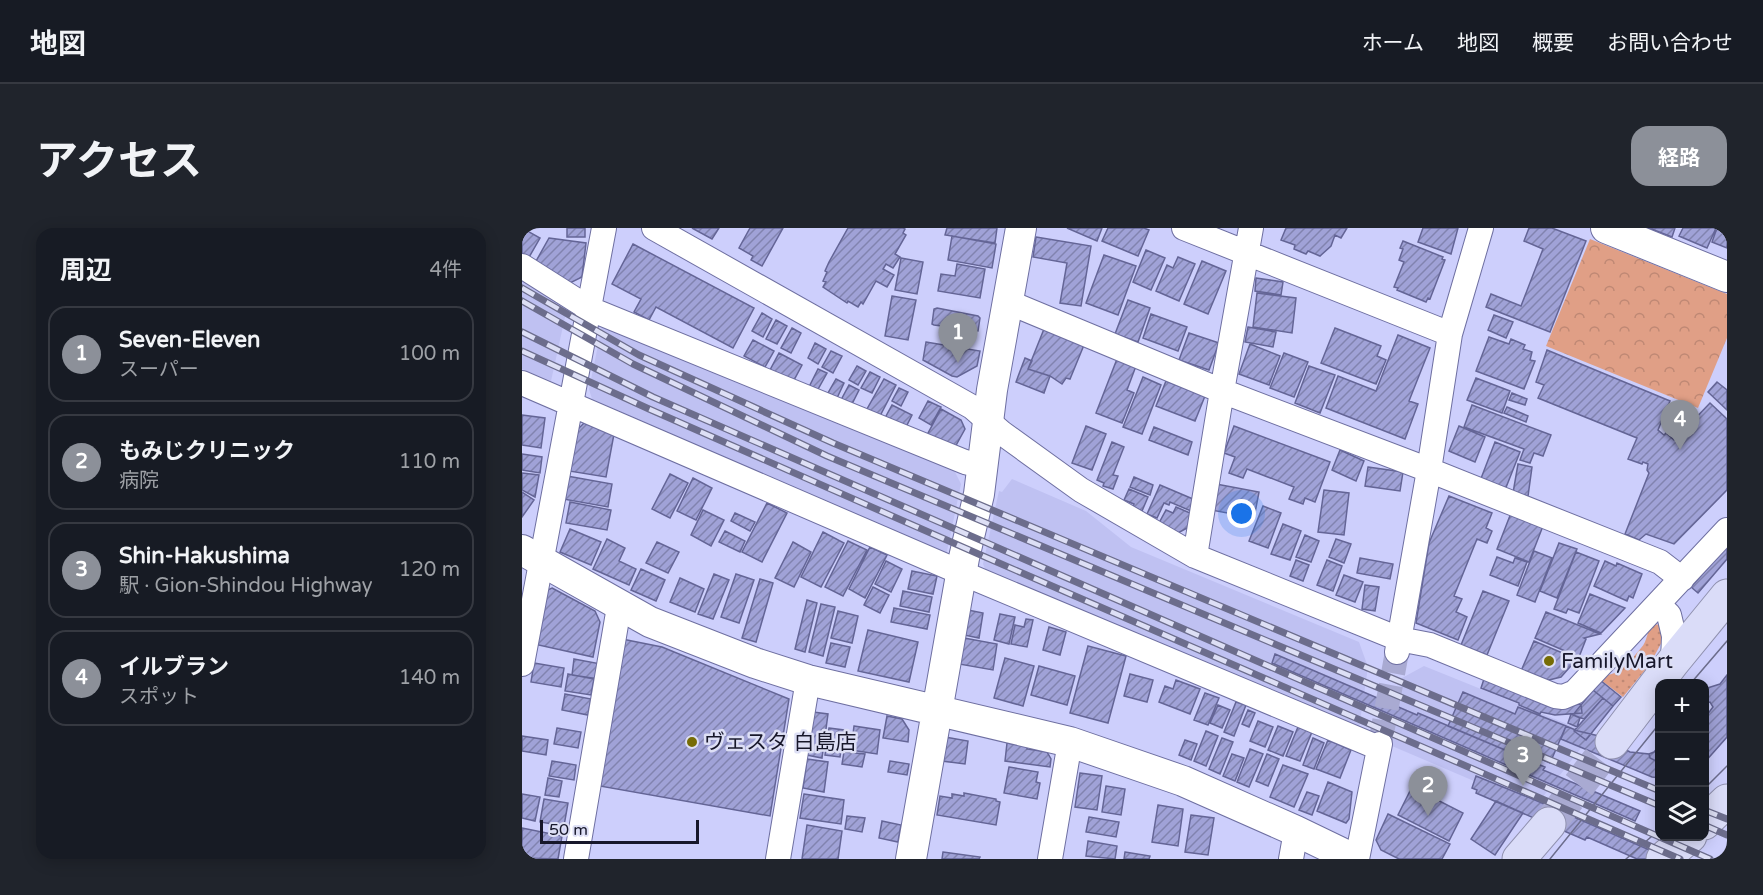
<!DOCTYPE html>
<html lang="ja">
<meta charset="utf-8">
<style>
body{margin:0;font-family:"Varela Round","Noto Sans JP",sans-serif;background:#20242c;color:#f1f3f6}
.controls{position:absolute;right:18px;bottom:18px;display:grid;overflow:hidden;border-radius:12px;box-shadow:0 3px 15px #0003}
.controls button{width:54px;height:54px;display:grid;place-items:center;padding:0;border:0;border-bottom:2px solid #363941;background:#171b24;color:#f1f3f6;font:30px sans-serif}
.scale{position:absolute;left:18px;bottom:15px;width:159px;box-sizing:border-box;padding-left:6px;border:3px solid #17172a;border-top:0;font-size:16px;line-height:21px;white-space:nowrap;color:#17172a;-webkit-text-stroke:4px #dddff5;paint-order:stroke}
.you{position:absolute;left:720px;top:286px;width:21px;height:21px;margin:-15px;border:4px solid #fff;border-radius:50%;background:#1a73e8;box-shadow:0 0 0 9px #1a73e833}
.badge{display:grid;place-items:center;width:39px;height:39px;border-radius:50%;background:#8c9099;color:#fff;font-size:20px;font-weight:700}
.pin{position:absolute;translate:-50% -50px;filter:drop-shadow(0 2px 3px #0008)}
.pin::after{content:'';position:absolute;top:32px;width:21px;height:18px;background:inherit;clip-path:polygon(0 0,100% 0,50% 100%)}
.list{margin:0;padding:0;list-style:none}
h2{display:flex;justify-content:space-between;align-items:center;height:78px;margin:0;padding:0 24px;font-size:26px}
h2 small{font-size:20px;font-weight:400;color:#9ea1a6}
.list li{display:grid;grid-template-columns:39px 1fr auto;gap:18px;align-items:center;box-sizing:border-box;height:96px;margin:0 12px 12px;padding:0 12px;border:2px solid #363941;border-radius:18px}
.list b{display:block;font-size:22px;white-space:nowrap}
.list p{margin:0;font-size:20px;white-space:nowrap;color:#9ea1a6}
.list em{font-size:20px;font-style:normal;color:#9ea1a6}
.icon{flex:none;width:33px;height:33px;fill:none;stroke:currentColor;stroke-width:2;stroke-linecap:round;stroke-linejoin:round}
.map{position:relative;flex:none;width:1205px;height:631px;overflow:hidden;border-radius:18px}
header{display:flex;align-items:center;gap:36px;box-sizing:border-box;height:84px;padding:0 30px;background:#171b24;border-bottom:2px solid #363941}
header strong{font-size:28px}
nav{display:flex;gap:33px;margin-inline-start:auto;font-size:21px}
.intro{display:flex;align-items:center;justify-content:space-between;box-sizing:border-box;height:144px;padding:0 36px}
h1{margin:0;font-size:42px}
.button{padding:15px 27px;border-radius:18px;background:#8c9099;color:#fff;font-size:21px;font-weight:700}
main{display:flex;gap:36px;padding:0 36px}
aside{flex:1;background:#171b24;border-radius:18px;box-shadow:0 3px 15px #0003}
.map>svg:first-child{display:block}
</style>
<header>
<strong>地図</strong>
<nav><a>ホーム</a><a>地図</a><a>概要</a><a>お問い合わせ</a></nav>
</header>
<div class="intro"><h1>アクセス</h1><a class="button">経路</a></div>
<main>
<aside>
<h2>周辺<small>4件</small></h2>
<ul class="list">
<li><span class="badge">1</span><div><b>Seven-Eleven</b><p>スーパー</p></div><em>100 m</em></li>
<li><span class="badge">2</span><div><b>もみじクリニック</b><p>病院</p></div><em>110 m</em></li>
<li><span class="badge">3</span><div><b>Shin-Hakushima</b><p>駅 · Gion-Shindou Highway</p></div><em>120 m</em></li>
<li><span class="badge">4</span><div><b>イルブラン</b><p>スポット</p></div><em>140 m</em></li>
</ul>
</aside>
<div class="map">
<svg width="1205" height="631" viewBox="0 0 1205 631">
<defs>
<pattern id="grass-dots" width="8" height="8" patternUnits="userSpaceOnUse" patternTransform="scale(1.5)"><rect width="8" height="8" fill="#e09f86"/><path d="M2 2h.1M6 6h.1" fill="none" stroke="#bf8874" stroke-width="1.8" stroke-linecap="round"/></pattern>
<pattern id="park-crowns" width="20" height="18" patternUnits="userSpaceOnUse" patternTransform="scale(1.5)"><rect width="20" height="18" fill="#e09f86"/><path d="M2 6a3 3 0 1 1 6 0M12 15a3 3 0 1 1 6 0" fill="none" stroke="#bf8874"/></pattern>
<pattern id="building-hatch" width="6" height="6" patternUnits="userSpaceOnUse" patternTransform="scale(1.5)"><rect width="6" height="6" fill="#a0a2d7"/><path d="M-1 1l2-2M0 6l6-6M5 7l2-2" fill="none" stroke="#8183af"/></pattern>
</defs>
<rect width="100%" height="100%" fill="#cdcffc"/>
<path fill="#bfc1f2" d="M0 53 45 80 29 153 0 141Z
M80 98 432 242 439 256 424 328 70 171 67 161Z
M490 251 564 283 609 319 837 414 846 439 836 507 466 348 461 336 477 263 480 264Z
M902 438 996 476 1070 506 1013 579 870 518 880 450Z"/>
<path fill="url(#grass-dots)" d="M1132 396 1138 397 1142 410 1128 436 1101 469 1079 452C1085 445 1093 447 1099 441 1106 436 1113 427 1119 420 1126 413 1124 402 1132 396Z"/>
<path fill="url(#park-crowns)" d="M1068 11 1205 66V110L1176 180 1024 118Z"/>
<path fill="url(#building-hatch)" stroke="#646596" stroke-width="1.5" d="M0 0 18 10 6 31 0 27Z
M45 0H63V9H45Z
M170 0H197L190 11Z
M228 0H261L240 38 229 32 231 28 217 20Z
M326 0H381L383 1 381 5 384 7 373 26 378 29 371 40 364 36 361 41 372 47 365 59 354 53 341 76 339 74 336 79 326 73 325 75 301 59 304 54 301 53 305 44 303 43 307 34Z
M425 0H475L473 15 423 7Z
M545 0H580L575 13Z
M586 0H622L627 2 616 28 580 13Z
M764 0H825L819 10 813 7 809 18 798 28 786 23 784 26 772 21 773 17 759 12Z
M901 0H936L929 26 896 14Z
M1007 0H1030L1064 13 1028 104 964 79 969 66 999 78 1021 21 1002 13Z
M1127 0H1153L1150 9Z
M1161 0H1194L1185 20 1157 8Z
M1195 0H1205V20L1190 14Z
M430 8 474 16 470 40 426 32Z
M514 9 569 18 559 78 538 75 545 35 511 29Z
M27 10 64 15 60 49 48 55 13 35Z
M881 13 921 29 920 31 923 32 908 71 906 70 904 74 875 62 876 60 872 59 882 34 877 32 881 21 878 20Z
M111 16 232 80 211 120 134 79 127 92 112 84 119 71 90 56Z
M624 22 643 30 629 62 611 54Z
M582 27 614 38 596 87 564 75Z
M656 29 673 36 657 73 634 63 645 37 651 40Z
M379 30 401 34 395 66 373 62Z
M680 33 704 43 686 86 662 76Z
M435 36 463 41 458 70 416 63 419 46 433 48Z
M734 50 761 54 759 67 733 63Z
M735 65 774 70 770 105 731 99Z
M370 68 394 72 386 112 363 108Z
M606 72 628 80 616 114 593 106Z
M415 80 456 88 458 90 456 103 412 97 410 96 412 81Z
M240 85 250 91 241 109 230 103Z
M629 86 665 99 656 123 621 110Z
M972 87 991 94 984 110 966 102Z
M254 92 265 98 255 116 244 111Z
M726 99 754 104 751 119 723 114Z
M270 100 279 105 269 125 259 120Z
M813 100 859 118 855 128 864 132 854 156 799 135Z
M522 101 562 117 548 151 544 150 540 156 528 148 506 141Z
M667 105 697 115 687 142 657 132Z
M876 107 908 120 887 173 896 176 883 211 804 180 816 148 854 163Z
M967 109 987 116 989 111 1003 117 1001 121 1010 124 1008 132 1013 133 1002 161 954 143Z
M231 112 252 123 243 139 222 128Z
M404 114 458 123 455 138 435 149 430 148 401 132Z
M293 115 304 121 296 136 286 130Z
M728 116 758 128 747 157 717 146Z
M1025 122 1148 173 1136 202 1142 207 1144 205 1152 212 1156 208 1153 205 1161 196 1165 199 1188 175 1205 191V262L1152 316 1124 306 1117 312 1103 306 1127 245 1125 242 1126 236 1121 234 1120 236 1106 231 1115 210 1016 170 1022 157 1014 154Z
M309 123 320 128 311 145 300 139Z
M257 125 280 137 271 154 248 142Z
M762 125 786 134 772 169 748 160Z
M503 130 510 133 506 141 528 148 522 165 494 154Z
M595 131 614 138 605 162 612 165 600 195 574 185Z
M335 138 344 143 336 157 327 152Z
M787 138 813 147 798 185 773 175Z
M296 141 305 145 295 163 287 159Z
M348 144 358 149 350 165 339 160Z
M621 149 639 157 620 206 601 199Z
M954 150 988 163 980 185 945 172Z
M314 151 322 155 315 170 306 165Z
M362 151 374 157 358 188 345 181Z
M644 153 683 168 673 193 634 178Z
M1195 154 1205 162V182L1186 164Z
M327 157 337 162 329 178 319 172Z
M377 160 386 164 379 178 370 173Z
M990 165 1005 171 1003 177 987 172Z
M406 173 419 179 409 197 397 190Z
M370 177 390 187 383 201 363 190Z
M950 177 1029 207 1021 228 1012 225 1008 235 998 232 1002 221 942 199Z
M985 179 1006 188 1004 194 982 185Z
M419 181 439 192 443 201 432 221 405 207Z
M0 187 23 190 19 220 0 217Z
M62 195 92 206 84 249 47 243 53 204Z
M564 198 584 206 570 242 550 235Z
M712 198 808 234 793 274 783 270 781 276 767 271 772 259 725 241 721 250 707 245 713 229 702 225Z
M937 198 963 209 953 234 927 223Z
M632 199 670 214 666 227 627 212Z
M590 214 602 219 591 247 596 248 591 261 581 258 582 255 575 252Z
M973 214 998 224 983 262 958 253Z
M818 222 842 233 834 253 810 242Z
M0 226 20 229 18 245 0 242Z
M996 236 1010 239 1006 268 991 265Z
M846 239 881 244 878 263 843 258Z
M0 245 17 247 13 269 0 262Z
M148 246 166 255 148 290 130 281Z
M45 248 90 256 86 279 41 271Z
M612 249 631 257 628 267 608 259Z
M171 250 190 260 174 292 155 283Z
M694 256 737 264 732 290 689 282Z
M638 257 671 271 669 283 648 274 647 277 642 275 635 290 625 286Z
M607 261 626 269 620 283 611 279 612 276 602 272Z
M802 262 827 265 822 307 796 304Z
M0 264 12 272 0 289Z
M927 268 970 285 964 300 970 303 965 315 955 311 932 368 940 371 934 384 945 389 936 412 894 395 907 315Z
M48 274 89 282 85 302 44 295Z
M245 275 265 285 240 334 220 324Z
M741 278 759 285 746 320 727 313Z
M654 279 668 285 667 299 656 305 637 295 644 282 651 285Z
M181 282 202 292 189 318 169 307Z
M213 285 233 294 228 303 209 293Z
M989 285 1021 298 1007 334 975 321Z
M761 296 779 303 768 332 749 326Z
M48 301 79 314 69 337 38 324Z
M203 303 223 313 218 324 197 314Z
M301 304 322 315 299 359 279 349Z
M783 307 797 313 789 334 774 329Z
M85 311 103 320 97 333 114 341 107 357 71 341Z
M814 311 829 316 822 335 807 329Z
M326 313 345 322 321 368 303 359Z
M135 314 157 324 146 345 124 335Z
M271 314 289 324 272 359 253 350Z
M1037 315 1055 321 1035 370 1018 363Z
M1205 318V331L1176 365 1169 359Z
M348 319 365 327 343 370 327 361Z
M1012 323 1030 330 1013 374 995 367Z
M1054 324 1077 333 1057 385 1046 381 1044 385 1032 381Z
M975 329 991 335 993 330 1005 334 996 358 968 347Z
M838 330 871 336 868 351 835 345Z
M774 332 787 337 781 353 768 348Z
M805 332 820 338 811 363 795 357Z
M364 333 380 341 369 364 353 356Z
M1083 333 1094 338 1095 335 1120 346 1111 370 1107 368 1105 373 1072 358Z
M119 341 143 352 134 373 109 362Z
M390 343 415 348 411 366 386 361Z
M192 346 207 352 191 391 176 386Z
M214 346 232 352 217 395 199 389Z
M822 347 841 354 833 374 814 367Z
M158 350 182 361 173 384 148 374Z
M238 351 251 355 234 414 220 410Z
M843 357 857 359 853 383 840 381Z
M351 359 367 367 358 385 342 377Z
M30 360 73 383 78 394 71 429 12 416 21 364Z
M381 363 410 369 407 384 378 378Z
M961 363 987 373 965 427 939 417Z
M1068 366 1103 380 1079 405 1056 395Z
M285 372 295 375 283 424 273 421Z
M299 376 313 379 301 428 287 424Z
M372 380 408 387 405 401 369 394Z
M446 382 461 385 457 410 442 407Z
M316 383 336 388 330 415 309 410Z
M1024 384 1078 406 1062 410 1064 411 1057 429 1013 410Z
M478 386 493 389 487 416 472 412Z
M504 391 511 392 505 419 489 416 493 397 502 399Z
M527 399 544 404 538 427 521 422Z
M346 402 396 414 387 454 336 443Z
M442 410 475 416 471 442 437 436Z
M100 411 140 419 267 471 248 588 72 557Z
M1012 413 1055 431 1039 449 1023 453 999 443Z
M309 415 328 419 323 439 304 435Z
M566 418 604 428 586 495 548 485Z
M753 426 895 487 896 485 1023 539 1021 542 1118 583 1113 593 750 435Z
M483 430 512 438 501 478 472 470Z
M52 431 79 436 77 451 50 447Z
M12 435 42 440 39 459 9 454Z
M517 438 553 448 545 477 509 467Z
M46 446 72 451 69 467 43 463Z
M608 446 631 452 625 474 602 468Z
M1205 447V509L1182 535V491L1191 479 1188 474 1182 475V461L1198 456Z
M962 451 1034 479 1059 476 1060 485 1033 487 1019 484 1018 486 997 477V475L959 460Z
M654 452 678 461 668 486 637 474 643 458 651 461Z
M1078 452 1099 469 1091 478 1071 462Z
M1071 462 1081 470 1062 491 1051 487Z
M941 464 993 486 996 479 1044 498 1028 535 992 519 990 525 926 498Z
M683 465 697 470 686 497 672 492Z
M43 466 69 471 66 487 40 482Z
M1081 470 1091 478 1064 512 1052 503Z
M714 474 724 477 712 508 702 504Z
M696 477 708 482 700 500 688 495Z
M726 482 733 485 727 499 720 496Z
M291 484 306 486 300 530 284 527Z
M1049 486 1058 490 1055 499 1046 495Z
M365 488 380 491 387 502 386 514 361 510Z
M736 493 751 499 743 519 728 513Z
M332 498 358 502 355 526 329 522Z
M756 498 771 504 761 528 746 522Z
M1044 498 1056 503 1077 508 1108 524 1127 526 1128 530 1138 535V550L1130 549 1039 511Z
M776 499 790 504 778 533 764 528Z
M35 500 59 504 56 520 32 516Z
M307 500 322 502 318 529 303 527Z
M684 503 696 508 684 538 672 533Z
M0 508 26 512 24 527 0 523Z
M423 509 446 513 443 536 420 533Z
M700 510 711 514 698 546 687 541Z
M791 510 802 515 792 541 781 537Z
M663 512 675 516 669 532 657 527Z
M806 512 829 522 818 550 794 541Z
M485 515 506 518 505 521 525 524 529 531 528 539 483 533Z
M1138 517V535L1128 530 1127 526 1132 524Z
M728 521 741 526 727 559 715 554Z
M322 524 343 526 340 539 320 536Z
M710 526 722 530 713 553 701 548Z
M745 526 757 531 746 558 734 553Z
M285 531 306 534 302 564 281 560Z
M30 533 54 537 52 552 27 548Z
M368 533 387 536 385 547 366 544Z
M761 537 786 546 772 579 748 569Z
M487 539 516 544 514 554 518 555 515 571 482 565Z
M558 545 580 548 575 582 553 579Z
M954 548 1013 572 1148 631H1115L1065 609 1063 612 954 565 955 562 950 560Z
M26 550 40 553 37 569 23 567Z
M806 554 830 564 827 591 824 595 795 583Z
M584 558 603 561 599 587 580 584Z
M890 559 941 585 927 613 876 587Z
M785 564 797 568 790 587 777 582Z
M442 565 474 571V573L478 574 474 597 415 587 418 568 430 570V566L442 568Z
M0 566 18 569 13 593 0 590Z
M282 566 322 572 319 596 278 590Z
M22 571 46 575 42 598 18 594Z
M974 573 1001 585 973 627 949 611Z
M636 577 661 581 656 618 630 614Z
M866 586 928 616 920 631H877L859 622 854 612Z
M669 587 692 590 686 627 663 624Z
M325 588 343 590 340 604 323 601Z
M567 589 597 594 594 609 564 604Z
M360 593 379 597 376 614 357 610Z
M285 597 320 603 316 631H280Z
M0 600 40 608 36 631 0 630Z
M566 613 595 618 593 631 564 628Z
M421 624 458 629 457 631H420Z
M603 624 628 628 627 631H602Z"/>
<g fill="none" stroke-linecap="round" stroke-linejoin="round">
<path stroke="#a9aad2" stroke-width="24" stroke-dasharray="24 12" stroke-linecap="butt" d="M858 516 875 424"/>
<path stroke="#a9aad2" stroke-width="33" stroke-dasharray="33 16" stroke-linecap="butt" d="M1027 596 1090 514"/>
<defs>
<path id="minor" d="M132 0 450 179 480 205 559 262 673 328 877 411 908 417 1033 468 1041 469 1053 464 1205 302
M662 0 928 106
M0 38 68 81 443 234 460 238
M485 76 498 79 700 163 907 242 1138 334 1160 351
M0 155 440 345 857 520
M673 328 700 163 729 0
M1136 376 1147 387 1152 408 1151 434
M875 424 907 242 928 106 959 0
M0 436 82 0
M54 631 97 379
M256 631 286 452
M528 631 548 514
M769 631 774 603
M835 631 858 516"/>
<path id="tertiary" d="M1084 0 1205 49
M0 322 128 394 233 435 286 452 548 514 661 553 774 603 832 631
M389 631 442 330 457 266 470 162 499 0"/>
<path id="trunk" d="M1090 514 1151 434 1205 368
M1182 595 1205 573
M997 631 1027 596
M1141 631 1168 608"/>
</defs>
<use href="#minor" stroke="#6e6fa1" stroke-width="26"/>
<use href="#tertiary" stroke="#6e6fa1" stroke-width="32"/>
<use href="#trunk" stroke="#9091af" stroke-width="35"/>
<use href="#minor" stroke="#fff" stroke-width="24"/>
<use href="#tertiary" stroke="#fff" stroke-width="30"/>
<use href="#trunk" stroke="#dadcf8" stroke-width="33"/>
<path stroke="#6c6d8c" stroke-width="1.5" d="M1169 455 1205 413
M1182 561 1205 538
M1028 631 1138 495
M1104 631 1138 601"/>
<defs>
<path id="rail" d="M0 60 117 127 311 215 1138 563
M0 73 111 136 305 228 1138 578
M0 104 131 169 1188 631
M0 123 127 181 461 328 1158 631
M1182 582 1205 591
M1182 597 1205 607"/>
</defs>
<use href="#rail" stroke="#6c6d8c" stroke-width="7"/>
<use href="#rail" stroke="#dddff5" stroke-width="4.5" stroke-dasharray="14" stroke-linecap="butt"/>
</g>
<g fill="#766c06" stroke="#dddff5" stroke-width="2">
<circle cx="1027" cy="433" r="6"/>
<circle cx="170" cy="514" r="6"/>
</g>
<g text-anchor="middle" stroke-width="5" stroke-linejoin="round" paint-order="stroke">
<g font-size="21" fill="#17172a" stroke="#dddff5" text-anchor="start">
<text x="1039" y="440">FamilyMart</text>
<text x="182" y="521">ヴェスタ 白島店</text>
</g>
</g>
</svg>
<div class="controls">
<button>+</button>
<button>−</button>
<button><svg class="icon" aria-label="layers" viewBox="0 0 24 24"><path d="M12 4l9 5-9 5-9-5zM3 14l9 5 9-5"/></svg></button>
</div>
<div class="scale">50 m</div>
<div class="you"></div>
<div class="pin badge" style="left:436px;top:135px">1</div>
<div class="pin badge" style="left:906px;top:588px">2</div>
<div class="pin badge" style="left:1001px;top:558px">3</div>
<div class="pin badge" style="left:1158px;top:222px">4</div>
</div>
</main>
